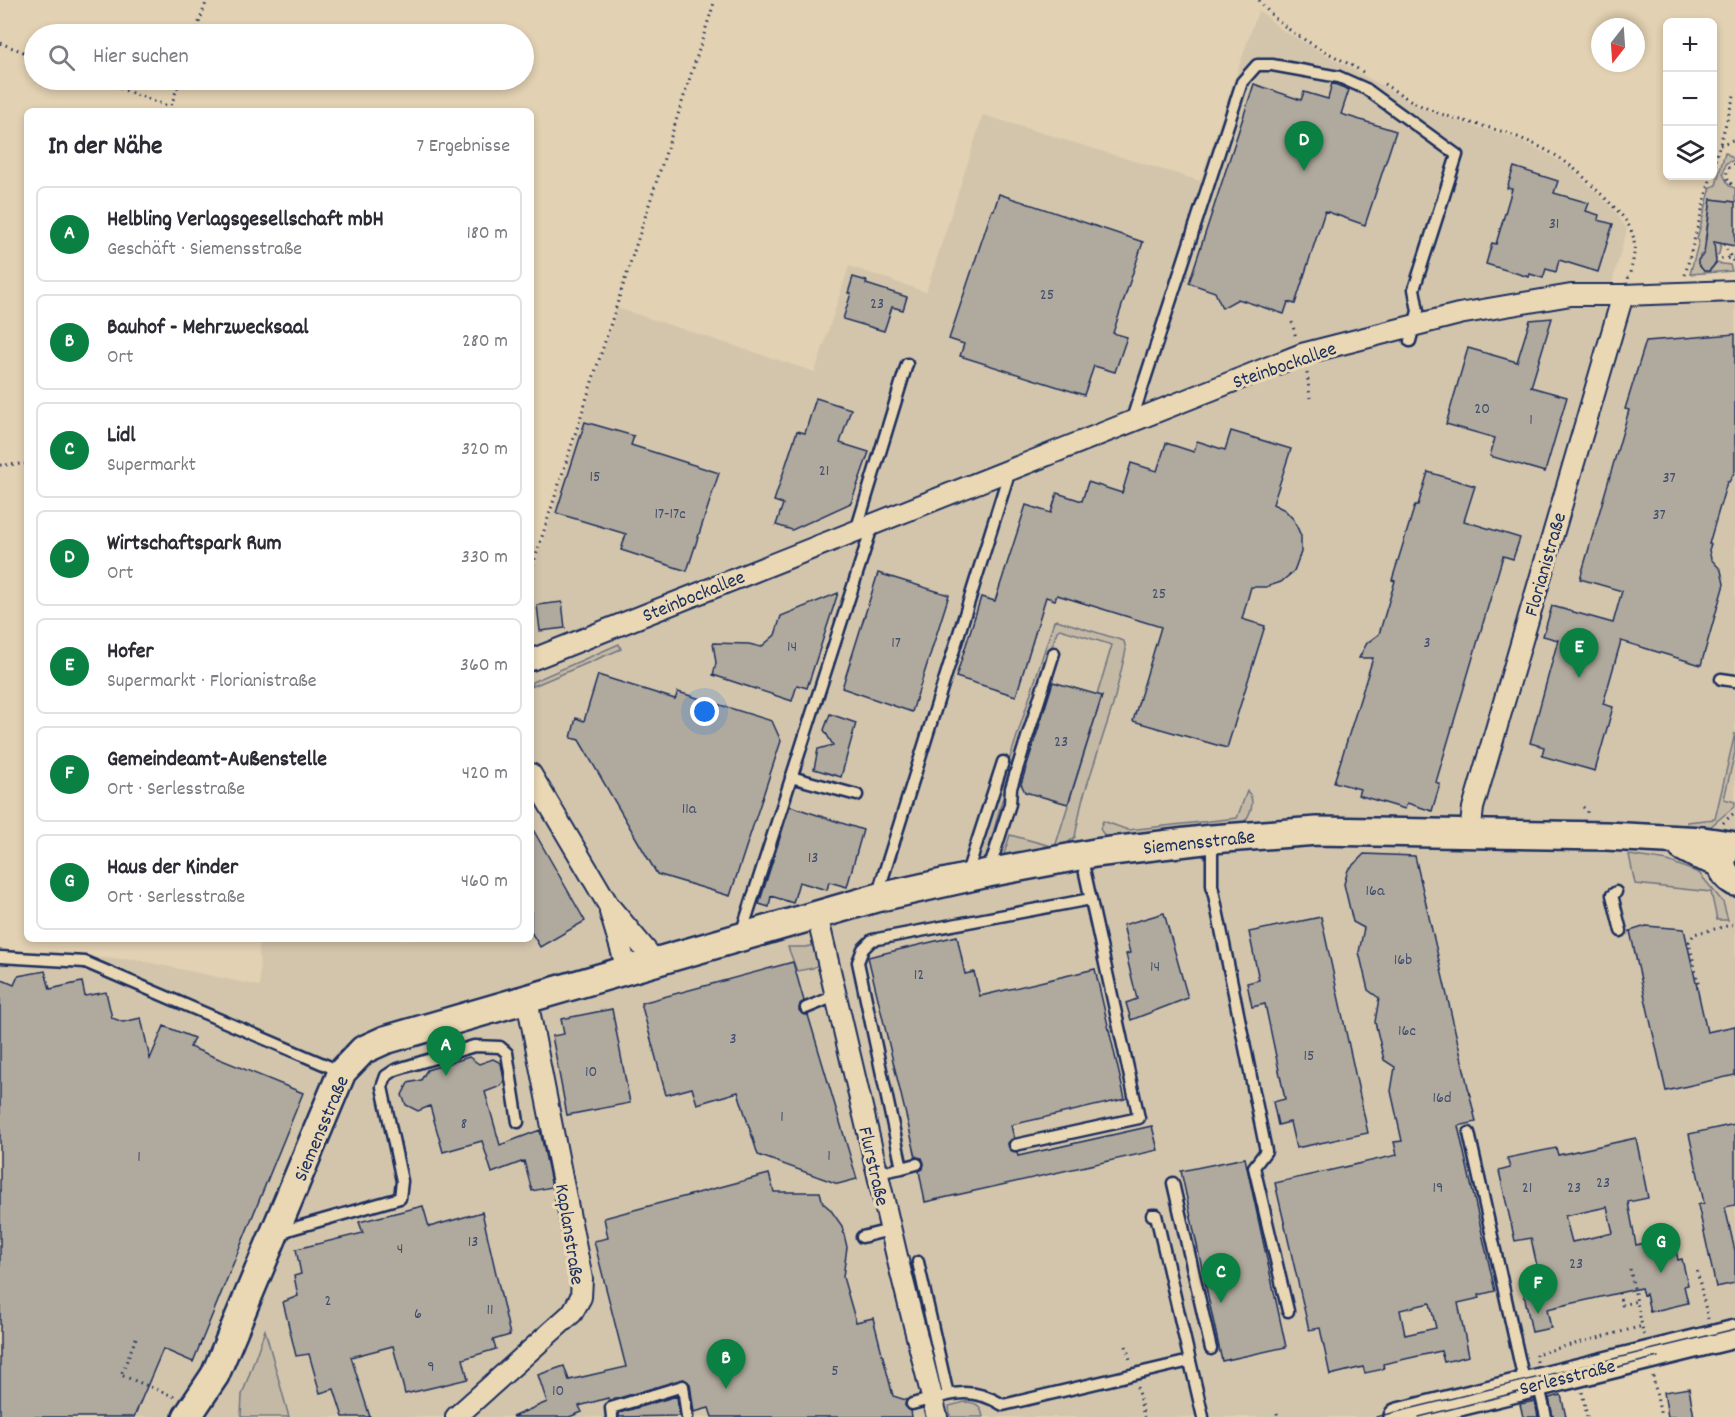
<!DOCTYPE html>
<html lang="de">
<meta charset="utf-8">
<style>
body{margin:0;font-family:Dekko,sans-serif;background:#f2f2f3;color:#2b2b33}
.controls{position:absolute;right:18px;top:18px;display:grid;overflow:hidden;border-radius:9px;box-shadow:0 3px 9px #0003}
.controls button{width:54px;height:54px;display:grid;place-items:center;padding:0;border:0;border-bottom:2px solid #e1e1e2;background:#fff;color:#2b2b33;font:30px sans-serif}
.compass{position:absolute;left:1591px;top:18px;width:54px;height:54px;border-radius:50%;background:#fff;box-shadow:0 3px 9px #0003;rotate:197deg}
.you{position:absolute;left:705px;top:712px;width:21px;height:21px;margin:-15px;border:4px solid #fff;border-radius:50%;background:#1a73e8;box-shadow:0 0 0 9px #1a73e833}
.badge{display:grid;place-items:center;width:39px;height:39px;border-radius:50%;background:#0b8043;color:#fff;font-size:20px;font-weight:700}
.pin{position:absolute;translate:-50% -50px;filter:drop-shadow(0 2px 3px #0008)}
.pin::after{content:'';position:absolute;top:32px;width:21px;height:18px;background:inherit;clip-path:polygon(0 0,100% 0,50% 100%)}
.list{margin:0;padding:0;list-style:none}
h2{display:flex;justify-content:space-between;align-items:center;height:78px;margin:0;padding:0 24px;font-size:26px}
h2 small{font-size:20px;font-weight:400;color:#7c7c81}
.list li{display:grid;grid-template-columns:39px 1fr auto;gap:18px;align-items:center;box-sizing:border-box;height:96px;margin:0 12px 12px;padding:0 12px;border:2px solid #e1e1e2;border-radius:9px}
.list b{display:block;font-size:22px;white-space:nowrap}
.list p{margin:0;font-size:20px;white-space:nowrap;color:#7c7c81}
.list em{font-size:20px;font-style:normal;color:#7c7c81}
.icon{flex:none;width:33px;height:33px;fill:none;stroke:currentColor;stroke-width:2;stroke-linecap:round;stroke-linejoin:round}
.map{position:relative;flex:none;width:1735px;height:1417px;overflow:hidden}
.search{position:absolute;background:#fff;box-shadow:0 3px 9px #0003;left:24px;top:24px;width:510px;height:66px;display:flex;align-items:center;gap:15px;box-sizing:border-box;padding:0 21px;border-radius:33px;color:#7c7c81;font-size:22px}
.panel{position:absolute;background:#fff;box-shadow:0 3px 9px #0003;left:24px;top:108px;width:510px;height:834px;border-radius:9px}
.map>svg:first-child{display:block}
</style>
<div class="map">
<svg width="1735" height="1417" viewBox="0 0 1735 1417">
<rect width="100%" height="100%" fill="#e2d1b2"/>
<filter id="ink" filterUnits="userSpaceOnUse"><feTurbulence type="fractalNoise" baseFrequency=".0167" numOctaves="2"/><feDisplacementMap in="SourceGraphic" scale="12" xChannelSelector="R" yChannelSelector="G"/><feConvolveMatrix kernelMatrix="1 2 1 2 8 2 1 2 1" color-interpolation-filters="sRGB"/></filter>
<g filter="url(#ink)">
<path fill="#d3c5ac" d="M1258 11 1265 15 1280 29 1422 108 1460 122 1509 136 1544 152 1571 168 1615 211 1627 229 1605 308 1735 301V1342L1436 1417H0V952L137 960 260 986 259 939H531V577L617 308 815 372 849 266 926 292 983 115 1200 181Z"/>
<path fill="#c4b9a5" stroke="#707482" stroke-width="1.5" d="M1725 152 1735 160 1726 163 1723 174 1729 186 1735 188V202L1711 199 1705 240 1721 243 1719 254 1715 256 1704 253 1700 255 1698 264 1704 271H1710L1716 263 1730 265 1732 271 1690 274 1699 241 1697 239 1711 187 1716 185Z
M1057 620 1124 641 1126 650 1113 705 1082 801 1075 837 1062 847 1008 857 1004 854 1010 835 1055 847 1102 696 1097 695 1112 645 1060 629 1057 631 1001 804 986 859 982 863 979 861V854L1054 621Z
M619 644 621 649 531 687 532 682Z
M1735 733V752L1724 799 1735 802V806L1711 826 1688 827 1687 822 1715 819Z
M1247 791C1257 800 1250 816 1242 825L1107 840 1100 829 1103 821 1128 830 1237 818Z
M1629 855 1668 861 1699 873 1723 902 1728 920H1717L1711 892 1635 884Z
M816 945 820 963 813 968 797 971 788 947H805Z
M265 1330 289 1417H241L242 1395Z
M965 1402C977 1402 981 1406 983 1417H950L949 1406Z"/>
<path fill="#b0a99d" stroke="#1b2f5e" stroke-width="1.5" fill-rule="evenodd" d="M1332 83 1349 90 1341 114 1396 131 1365 225 1325 211 1295 304 1288 302 1284 314 1238 299 1222 308 1215 292 1189 283 1254 84 1301 100 1304 92 1328 99Z
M1514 167 1558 181 1554 193 1589 203 1586 211 1599 215 1598 220 1613 224 1598 272 1559 260 1556 272 1546 269 1543 278 1530 274 1529 277 1486 264 1492 243 1496 244 1512 189 1507 188Z
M999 194 1143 242 1113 333 1127 337 1115 372 1094 366 1084 395 960 356 964 344 949 339 992 210H994Z
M1711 199 1735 202V246L1714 242 1716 263 1709 271H1704L1698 264V260L1704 254Z
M853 277 867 281 866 284 907 297 903 310 892 307 884 331 843 319 851 293H848Z
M1552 318 1531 387 1567 397 1545 472 1490 456 1495 438 1446 424 1468 348 1517 362 1530 320Z
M1735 334V471L1729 482H1727L1709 544H1711L1709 550 1711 559 1721 570 1724 584 1701 665 1621 641 1603 704 1613 707 1595 771 1542 756 1544 747 1530 743 1558 640 1543 636 1552 606 1613 623 1622 591 1580 579 1629 410 1625 409 1646 341Z
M816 398 851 409 840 443 869 452 851 503 792 530 776 525 783 504 774 501 797 431 805 433Z
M585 422 634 436 631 445 719 473 687 571 621 550 626 534 556 513Z
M1231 431 1291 449 1273 504 1285 510 1294 520 1301 536V552L1294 571 1281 582 1266 587H1251L1242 619 1265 626 1227 748 1133 721 1161 627 1057 595 1055 600 1046 597 1016 696 956 677 981 597 995 601 1026 505 1051 513 1057 493 1082 501 1088 482 1122 493 1131 463 1157 471 1166 443 1194 452 1197 441 1225 450Z
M1428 472 1475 486 1464 521 1520 538 1513 559 1503 556 1436 782 1440 784 1432 811 1407 803 1405 809 1358 795 1360 789 1334 782 1373 658H1359L1367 643 1379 634 1395 581 1392 580 1415 505H1418Z
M878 573 949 595 912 712 842 688Z
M838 593 807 688 797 685 792 701 713 675 716 663 713 643 749 644 761 647 775 635 781 616Z
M562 602 565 628 540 631 537 605Z
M598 675 675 699 678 692 772 721 781 741 730 896 657 874 579 740 571 738 576 718 584 721Z
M1053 682 1102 696 1068 804 1025 792 1021 784Z
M830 714 856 723 841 777 814 769 818 749 833 745 824 730Z
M790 806 863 830 847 887 829 882 827 890 799 882 793 903 771 896 769 907 759 904Z
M531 826 585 921 540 947 531 932Z
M1364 854 1415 856 1476 1122 1458 1126 1495 1291 1479 1295 1480 1298 1458 1303 1469 1356 1444 1362 1441 1351 1383 1364 1384 1369 1365 1373 1363 1367 1330 1375 1320 1328 1309 1330 1275 1183 1397 1155 1394 1142 1402 1141 1391 1091 1395 1067 1384 1060 1375 1022 1379 998 1368 990 1359 952 1364 928 1353 922 1344 884 1348 870ZM1430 1303 1436 1328 1405 1335 1400 1310Z
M1164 913 1188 998 1131 1020 1126 1003 1137 999 1126 954 1130 953 1123 925Z
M1321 917 1368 1133 1296 1148 1290 1122 1278 1125 1273 1102 1285 1099 1265 1004 1252 1007 1247 983 1259 980 1249 932Z
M1646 926 1684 929 1707 1032 1735 1026V1075L1666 1091 1630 931Z
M957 936 965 974 974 972 980 996 1095 969 1125 1099 1011 1125 1014 1138 1008 1143 1010 1150 1017 1152 1018 1156 1152 1126 1158 1150 925 1202 919 1171 923 1169 924 1163 922 1158 916 1157 868 957Z
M793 962 804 1001 800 1004 799 1010 802 1014 808 1015 857 1179 838 1184 758 1155 738 1092 697 1104 692 1088 666 1095 641 1003Z
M45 971 50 989 82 982 85 996 106 992 112 1018 123 1022 141 1018 150 1059 164 1026 194 1038 190 1047 303 1093 193 1362 163 1349 134 1417H0V979L14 985 18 976Z
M612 1009 630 1103 567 1115 552 1036 564 1034 561 1019Z
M469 1057 479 1064 493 1059 501 1063 504 1080 501 1086 485 1092 500 1145 540 1130 552 1187 532 1191 524 1161 492 1173 482 1141 443 1152 430 1106 418 1111 406 1105 402 1095 408 1083 421 1080 427 1070Z
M1735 1124V1205L1725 1207 1735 1251V1283L1716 1287 1698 1205 1704 1203 1689 1134Z
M1636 1138 1648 1198 1628 1202 1636 1245 1673 1236 1678 1260 1682 1259 1688 1285 1684 1286 1688 1303 1650 1312 1646 1294 1643 1295 1641 1288 1547 1309 1551 1328 1532 1332 1520 1275 1538 1271 1531 1238 1515 1241 1499 1171 1510 1168 1507 1158 1556 1148 1558 1155ZM1607 1207 1613 1233 1572 1242 1565 1216Z
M1245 1158 1286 1347 1222 1361 1181 1171Z
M769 1174 774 1192H820L823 1203 830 1209 842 1226 847 1247 843 1277 856 1322 873 1318 893 1396 906 1400 905 1406 911 1411 912 1417H712L709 1408 694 1412 690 1384 684 1379 609 1401 608 1398 579 1406 582 1412 569 1417H512L547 1402 538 1375 564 1366 569 1380 626 1367 594 1241 608 1238 604 1218Z
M423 1206 429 1227 482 1212 510 1335 493 1340 496 1349 463 1359 468 1379 405 1394 393 1346 351 1357 370 1417H343L334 1389 320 1393 309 1354 296 1356 283 1302 298 1296 294 1276 301 1274 296 1249 363 1233 359 1222Z
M1689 1388 1694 1417H1668L1664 1392Z
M1561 1395 1566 1417H1553L1549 1398Z
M677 1396 679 1416 619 1417V1413Z
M1535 1401 1538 1417H1523L1520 1404Z"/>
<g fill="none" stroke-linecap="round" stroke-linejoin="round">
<defs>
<path id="lane" d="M1131 422 1242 82 1257 65H1272L1339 77 1366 89 1457 155 1414 289 1418 311 1410 341
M856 531 907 364
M1721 679 1735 681
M791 777 857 795
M1212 839V885L1266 1151 1254 1167 1288 1311
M989 870 1010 804 1011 788 1054 653
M966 876 1003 762
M1616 892 1612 895 1621 931
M877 896 1010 470
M741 934 873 524
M0 957 85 962 342 1072
M806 1008 835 996
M433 1028 440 1057
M1469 1133 1525 1385
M1015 1145 1139 1118 1081 855
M902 1168 917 1164
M877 1173 902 1168 858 962 863 949 872 940 1091 899
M1173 1183 1211 1349
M1152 1215H1156L1203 1417
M279 1234 291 1229 400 1198 402 1181 382 1087 386 1076 395 1070 474 1046 500 1047 507 1053 518 1122
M862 1237 890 1230
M918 1262 948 1395
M1538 1382 1546 1417
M912 1404C948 1395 969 1384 1003 1405L1190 1361
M612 1417 611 1408 683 1386 687 1417"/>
<path id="street" d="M531 660 1302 354 1459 314 1571 295H1623L1735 291
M531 774 609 906 655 961
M1470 834 1473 808 1623 295
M610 912 627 969
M817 915 899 1265 937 1417
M456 1417 572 1313 581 1297 582 1279 527 1000"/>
<path id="secondary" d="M1683 847 1698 855 1721 863
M1727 848C1718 861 1721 874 1735 882
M187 1417 215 1375 342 1072 363 1050 385 1040 876 898 988 873 1095 853 1212 839 1317 831 1606 836 1703 841 1730 845
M1398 1417 1735 1334"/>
</defs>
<use href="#lane" stroke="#1b2f5e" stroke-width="15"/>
<use href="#street" stroke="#1b2f5e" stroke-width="24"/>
<use href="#secondary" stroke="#1b2f5e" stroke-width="32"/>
<path stroke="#1b2f5e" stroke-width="3" stroke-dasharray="1.5 4.5" stroke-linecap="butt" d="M1259 0C1284 35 1326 50 1363 72
M195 34 207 0
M0 43 34 56
M97 80 170 107
M1384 84C1397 92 1410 101 1424 107 1450 119 1479 124 1507 133 1529 141 1554 152 1572 167 1583 175 1592 186 1602 195 1633 225 1642 236 1628 279
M169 111 180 80
M1720 145 1735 139
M1735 164C1726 168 1725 173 1729 182L1735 187
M1712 172 1735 92
M1724 244 1735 265
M1715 259 1735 258
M1685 275 1711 176
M1292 322 1296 338
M1307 373 1310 398
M0 465 27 464
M531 571 715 0
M1583 807 1587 811V814
M1723 823 1735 812
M1697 988 1699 987 1689 942 1694 934 1735 924
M1630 1269 1644 1336
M1697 1271 1708 1319
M1619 1293 1622 1305 1637 1301
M136 1338 121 1375 175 1397
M1126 1346 1131 1363
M1537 1362 1536 1354 1643 1326
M1653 1376 1661 1417
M1137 1387 1144 1417
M1582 1392 1587 1417
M1277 1413 1278 1417"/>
<use href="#lane" stroke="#ead8b5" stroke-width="10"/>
<use href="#street" stroke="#ead8b5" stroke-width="20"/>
<use href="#secondary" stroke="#ead8b5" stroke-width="27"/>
<path stroke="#1b2f5e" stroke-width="1.5" d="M1376 1417 1735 1329
M1419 1417 1658 1357"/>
</g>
</g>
<g text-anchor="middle" stroke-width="6" stroke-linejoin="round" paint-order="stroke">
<g font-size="16" fill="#404e6e">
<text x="1554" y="228">31</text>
<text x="1047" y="299">25</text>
<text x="877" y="308">23</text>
<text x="1482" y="413">20</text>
<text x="1531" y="424">1</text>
<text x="824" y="475">21</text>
<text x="595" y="481">15</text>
<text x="1669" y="482">37</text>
<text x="670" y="518">17-17c</text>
<text x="1659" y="519">37</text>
<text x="1159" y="598">25</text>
<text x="896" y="647">17</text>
<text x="1427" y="647">3</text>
<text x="792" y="651">14</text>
<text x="1061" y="746">23</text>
<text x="689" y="813">11a</text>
<text x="813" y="862">13</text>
<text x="1375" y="895">16a</text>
<text x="1403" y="964">16b</text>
<text x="1155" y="971">14</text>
<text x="919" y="979">12</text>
<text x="1407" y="1035">16c</text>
<text x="733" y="1043">3</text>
<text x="1309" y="1060">15</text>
<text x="591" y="1076">10</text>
<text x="1442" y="1102">16d</text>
<text x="782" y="1121">1</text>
<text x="464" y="1128">8</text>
<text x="829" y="1160">1</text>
<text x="139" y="1161">1</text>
<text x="1603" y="1187">23</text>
<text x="1438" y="1192">19</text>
<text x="1527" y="1192">21</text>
<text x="1574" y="1192">23</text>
<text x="473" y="1246">13</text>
<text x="400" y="1253">4</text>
<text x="1576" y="1268">23</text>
<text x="328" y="1305">2</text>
<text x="490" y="1314">11</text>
<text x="418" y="1318">6</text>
<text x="431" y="1371">9</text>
<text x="835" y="1375">5</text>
<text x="558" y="1395">10</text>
</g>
<g font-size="20" fill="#1b2f5e" stroke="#ead8b5">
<text transform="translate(1284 364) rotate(-19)" y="7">Steinbockallee</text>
<text transform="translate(1544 564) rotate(-74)" y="7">Florianistraße</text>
<text transform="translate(693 595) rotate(-22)" y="7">Steinbockallee</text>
<text transform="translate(1199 841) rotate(-6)" y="7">Siemensstraße</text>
<text transform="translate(320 1128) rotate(-67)" y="7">Siemensstraße</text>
<text transform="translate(875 1166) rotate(77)" y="7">Flurstraße</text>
<text transform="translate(571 1234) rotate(81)" y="7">Kaplanstraße</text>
<text transform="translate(1567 1376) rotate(-14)" y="7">Serlesstraße</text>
</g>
</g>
</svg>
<div class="controls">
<button>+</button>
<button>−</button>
<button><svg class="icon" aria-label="layers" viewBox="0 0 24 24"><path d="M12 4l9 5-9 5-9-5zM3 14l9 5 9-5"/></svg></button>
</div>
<svg class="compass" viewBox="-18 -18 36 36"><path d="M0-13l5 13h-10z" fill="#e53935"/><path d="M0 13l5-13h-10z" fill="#7c7c81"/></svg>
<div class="you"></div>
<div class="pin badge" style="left:446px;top:1076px">A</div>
<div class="pin badge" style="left:726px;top:1389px">B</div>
<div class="pin badge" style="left:1221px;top:1303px">C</div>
<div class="pin badge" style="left:1304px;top:171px">D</div>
<div class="pin badge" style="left:1579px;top:678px">E</div>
<div class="pin badge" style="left:1538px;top:1314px">F</div>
<div class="pin badge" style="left:1661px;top:1273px">G</div>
<div class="search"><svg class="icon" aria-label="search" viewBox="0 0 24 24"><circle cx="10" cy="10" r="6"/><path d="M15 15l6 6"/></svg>Hier suchen</div>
<section class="panel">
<h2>In der Nähe<small>7 Ergebnisse</small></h2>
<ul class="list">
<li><span class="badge">A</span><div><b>Helbling Verlagsgesellschaft mbH</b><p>Geschäft · Siemensstraße</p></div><em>180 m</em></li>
<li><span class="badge">B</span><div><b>Bauhof - Mehrzwecksaal</b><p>Ort</p></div><em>280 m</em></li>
<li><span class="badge">C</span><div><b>Lidl</b><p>Supermarkt</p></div><em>320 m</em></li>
<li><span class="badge">D</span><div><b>Wirtschaftspark Rum</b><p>Ort</p></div><em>330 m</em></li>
<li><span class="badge">E</span><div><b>Hofer</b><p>Supermarkt · Florianistraße</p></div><em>360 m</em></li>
<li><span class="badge">F</span><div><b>Gemeindeamt-Außenstelle</b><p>Ort · Serlesstraße</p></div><em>420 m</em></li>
<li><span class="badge">G</span><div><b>Haus der Kinder</b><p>Ort · Serlesstraße</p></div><em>460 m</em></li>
</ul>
</section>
</div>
